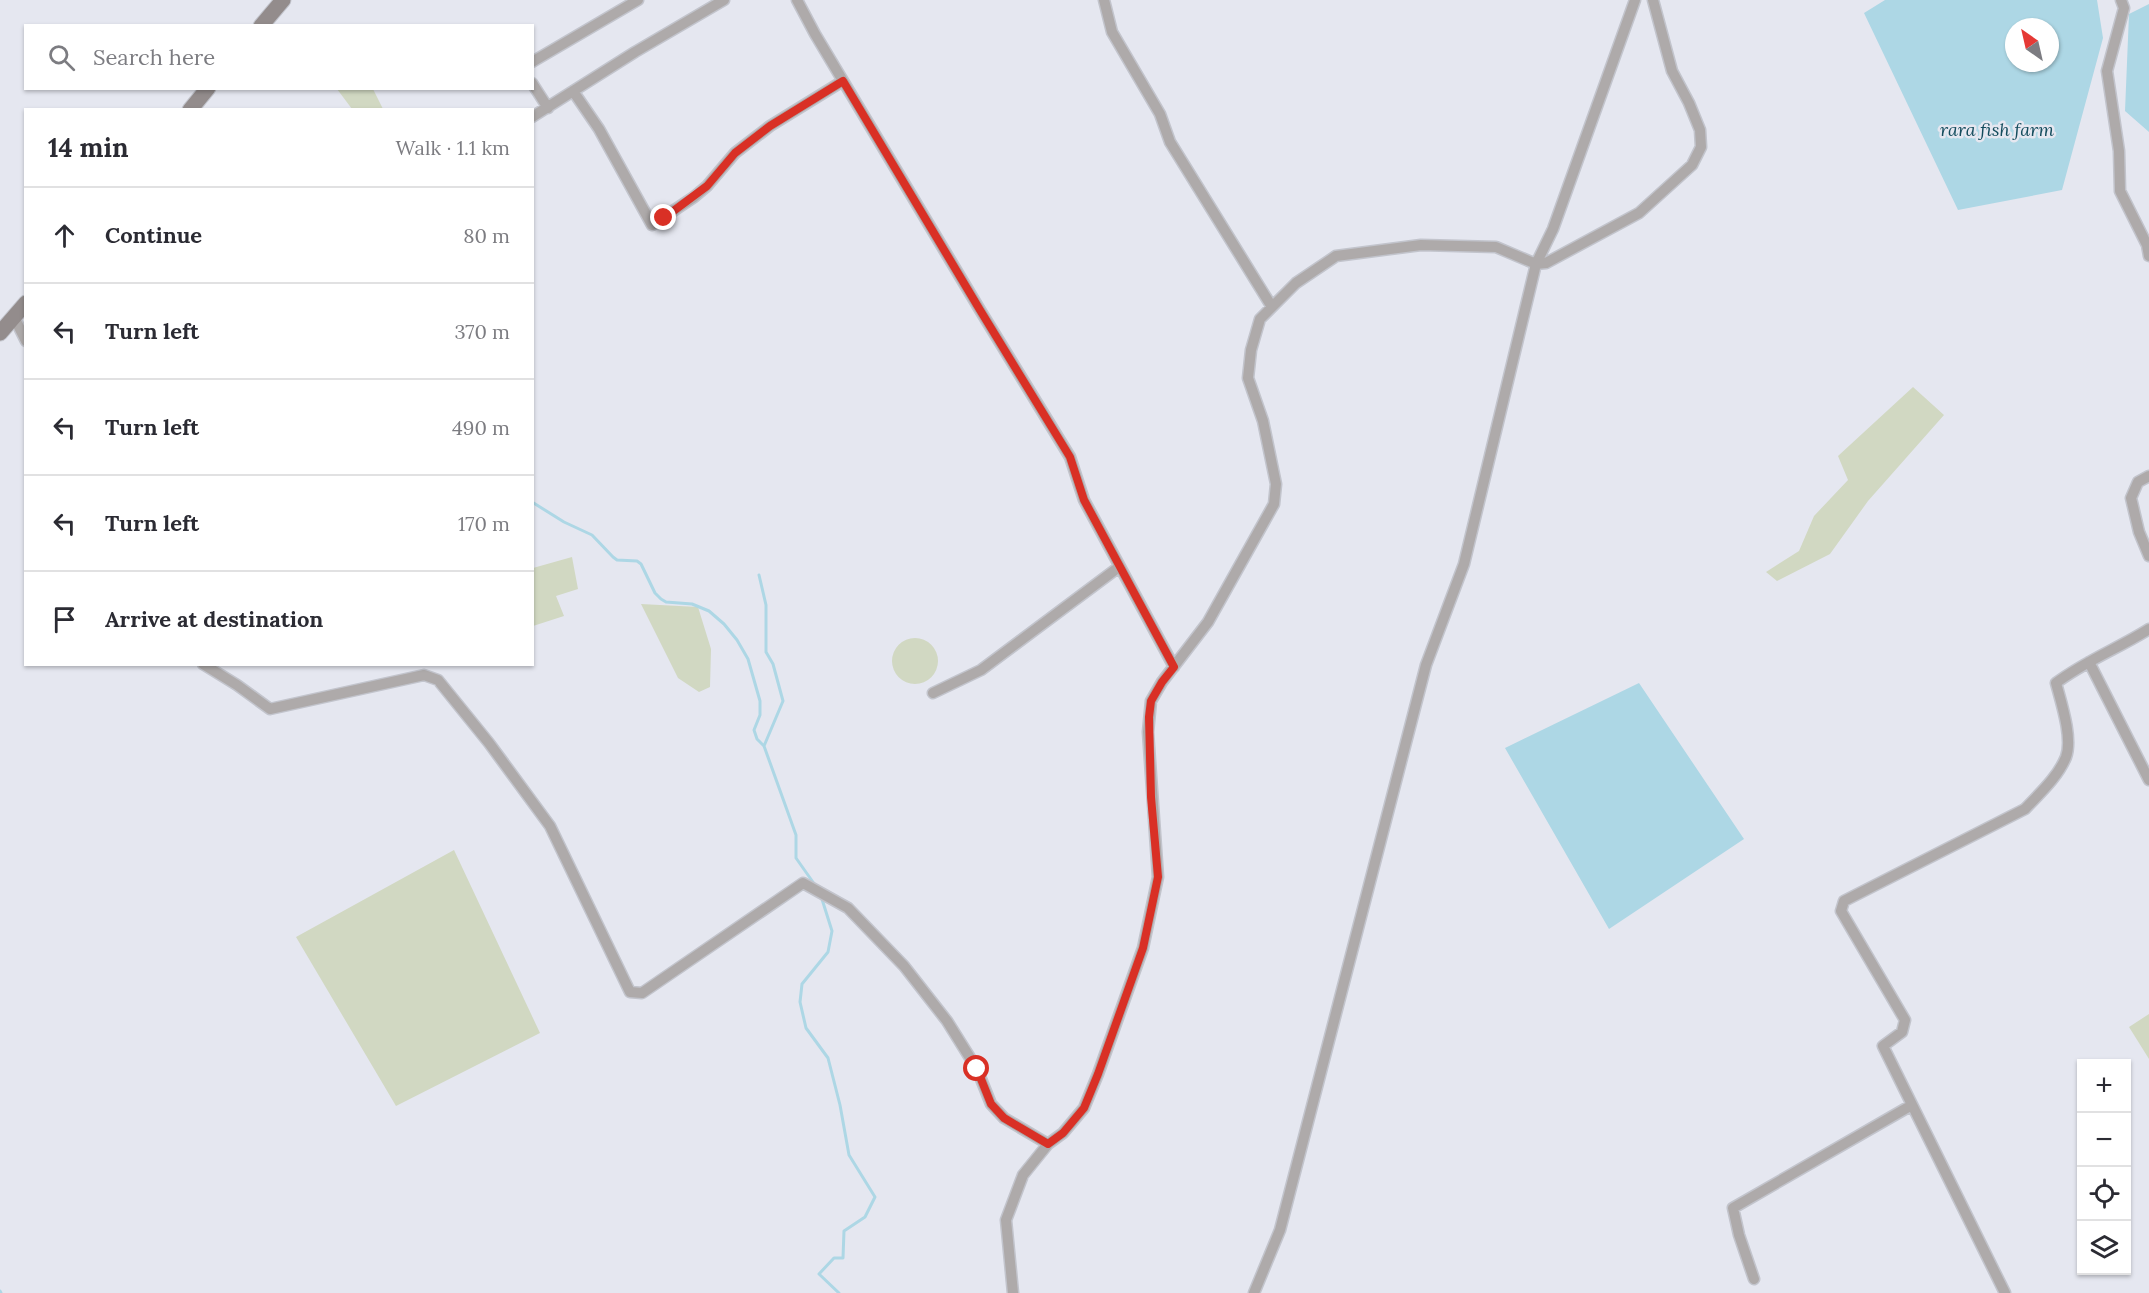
<!DOCTYPE html>
<meta charset="utf-8">
<style>
body{margin:0;font-family:Lora,serif;background:#f2f2f3;color:#2b2b33}
.controls{position:absolute;right:18px;bottom:18px;display:grid;overflow:hidden;border-radius:0px;box-shadow:0 2px 4px #0004}
.controls button{width:54px;height:54px;display:grid;place-items:center;padding:0;border:0;border-bottom:2px solid #e1e1e2;background:#fff;color:#2b2b33;font:30px sans-serif}
.compass{position:absolute;left:2005px;top:18px;width:54px;height:54px;border-radius:50%;background:#fff;box-shadow:0 2px 4px #0004;rotate:326deg}
.stop{position:absolute;width:18px;height:18px;margin:-14px;border:4px solid #d93025;border-radius:50%;background:#fff}
.stop.end{background:#d93025;border-color:#fff;box-shadow:0 2px 6px #0008}
.list{margin:0;padding:0;list-style:none}
h2{display:flex;justify-content:space-between;align-items:center;height:78px;margin:0;padding:0 24px;font-size:26px}
h2 small{font-size:20px;font-weight:400;color:#7c7c81}
.list li{display:grid;grid-template-columns:39px 1fr auto;gap:18px;align-items:center;box-sizing:border-box;height:96px;padding:0 24px;border-top:2px solid #e1e1e2}
.list b{display:block;font-size:22px;white-space:nowrap}
.list em{font-size:20px;font-style:normal;color:#7c7c81}
.icon{flex:none;width:33px;height:33px;fill:none;stroke:currentColor;stroke-width:2;stroke-linecap:round;stroke-linejoin:round}
.map{position:relative;flex:none;width:2149px;height:1293px;overflow:hidden}
.search{position:absolute;background:#fff;box-shadow:0 2px 4px #0004;left:24px;top:24px;width:510px;height:66px;display:flex;align-items:center;gap:15px;box-sizing:border-box;padding:0 21px;border-radius:0px;color:#7c7c81;font-size:22px}
.panel{position:absolute;background:#fff;box-shadow:0 2px 4px #0004;left:24px;top:108px;width:510px;height:558px;border-radius:0px}
.map>svg:first-child{display:block}
</style>
<div class="map">
<svg width="2149" height="1293" viewBox="0 0 2149 1293">
<rect width="100%" height="100%" fill="#e5e7f0"/>
<path fill="#d1d8c2" d="M337 89H373L383 109H352Z
M1913 387 1944 415 1868 501 1830 554 1777 581 1766 572 1799 551 1814 516 1848 480 1838 456Z
M572 557 578 589 556 596 564 616 533 626V568Z
M641 604 698 607 711 649 710 687 699 692 678 678Z
M892 661a23 23 0 1 1 46 0a23 23 0 1 1-46 0Z
M454 850 540 1033 396 1106 296 937Z
M2149 1014V1059L2129 1027Z"/>
<path fill="#add7e5" fill-rule="evenodd" d="M1885 0H2097L2103 38 2062 190 1958 210 1864 13ZM2014 27H2050V63H2014Z
M2149 4V132L2125 111 2129 14Z
M1639 683 1744 839 1609 929 1505 748Z"/>
<g fill="none" stroke-linecap="round" stroke-linejoin="round">
<path stroke="#add7e5" stroke-width="3" d="M532 502 564 522 592 535 613 557 617 560 637 561 641 564 655 593 661 599 666 602 692 604 709 611 724 624 737 640 748 659 760 701V715L754 730 757 739 764 746
M759 575 766 605V652L773 664 783 701 764 746 796 835V858L815 885
M821 896 832 931 828 952 802 984 800 1002 806 1028 828 1058 840 1105 849 1155 875 1197 865 1217 844 1231 843 1258H834L819 1274 839 1293
M0 1291 1 1293"/>
<defs>
<path id="street" d="M797 0 815 34 980 310 1070 457 1084 500 1174 667
M1104 0 1112 32 1160 114 1170 142 1272 307
M2121 0 2124 8 2107 71 2119 151 2120 191 2147 245 2149 256
M532 62 638 0
M532 83 548 108
M573 91 599 129 652 225 694 197 707 186 735 153 770 126 843 81
M532 117 635 52 724 0
M14 317 26 341
M2149 476 2138 482 2131 498 2139 532 2149 556
M2089 662 2149 780
M203 664 237 685 270 709 424 675 438 680 489 743 550 826 630 992 642 993 803 883 848 908 904 966 947 1021 977 1069 991 1104 1004 1118 1048 1144
M933 693 981 670 1119 567
M1754 1279 1739 1235 1733 1208 1912 1105
M1013 1293 1006 1220 1023 1175 1048 1144 1063 1133 1084 1108 1098 1074 1143 948 1158 877 1148 732 1151 701 1162 682 1208 622 1274 504 1276 484 1263 421 1248 378 1251 350 1260 319 1296 283 1336 256 1421 245 1496 247 1536 264 1553 229 1635 0
M1254 1293 1280 1230 1426 665 1464 564 1536 264 1546 263 1639 213 1692 165 1701 147 1700 130 1689 103 1672 71 1653 0
M2005 1293 1883 1046 1902 1032 1905 1020 1841 911 1844 901 2025 809C2039 794 2058 777 2066 757 2073 738 2061 702 2056 683 2085 661 2119 648 2149 629"/>
<path id="secondary" d="M261 26 283 0
M190 110 208 88
M0 333 26 303"/>
</defs>
<use href="#street" stroke="#c2c4cc" stroke-width="13"/>
<use href="#secondary" stroke="#c2c4cc" stroke-width="17"/>
<use href="#street" stroke="#aeaaaa" stroke-width="10"/>
<use href="#secondary" stroke="#938c8c" stroke-width="15"/>
</g>
<g fill="none" stroke-linecap="round" stroke-linejoin="round">
<path stroke="#d93025" stroke-width="8" d="M664 218 707 186 735 153 770 126 843 81 980 310 1070 457 1084 500 1174 667 1162 682 1151 701 1149 717 1151 797 1158 877 1143 948 1098 1074 1084 1108 1063 1133 1048 1144 1004 1118 991 1104 977 1069"/>
</g>
<g text-anchor="middle" stroke-width="5" stroke-linejoin="round" paint-order="stroke">
<g font-size="18" font-style="italic" fill="#144c5d" stroke="#e5e7f0">
<text x="1997" y="136">rara fish farm</text>
</g>
</g>
</svg>
<div class="controls">
<button>+</button>
<button>−</button>
<button><svg class="icon" aria-label="locate" viewBox="0 0 24 24"><circle cx="12" cy="12" r="6"/><path d="M12 2v4M12 18v4M2 12h4M18 12h4"/></svg></button>
<button><svg class="icon" aria-label="layers" viewBox="0 0 24 24"><path d="M12 4l9 5-9 5-9-5zM3 14l9 5 9-5"/></svg></button>
</div>
<svg class="compass" viewBox="-18 -18 36 36"><path d="M0-13l5 13h-10z" fill="#e53935"/><path d="M0 13l5-13h-10z" fill="#7c7c81"/></svg>
<div class="stop" style="left:977px;top:1069px"></div>
<div class="stop end" style="left:664px;top:218px"></div>
<div class="search"><svg class="icon" aria-label="search" viewBox="0 0 24 24"><circle cx="10" cy="10" r="6"/><path d="M15 15l6 6"/></svg>Search here</div>
<section class="panel">
<h2>14 min<small>Walk · 1.1 km</small></h2>
<ul class="list">
<li><svg class="icon" aria-label="ahead" viewBox="0 0 24 24"><path d="M12 20V5M6 11l6-6 6 6"/></svg><div><b>Continue</b></div><em>80 m</em></li>
<li><svg class="icon" aria-label="left" viewBox="0 0 24 24"><path d="M17 20v-9H6M10 6l-5 5 5 5"/></svg><div><b>Turn left</b></div><em>370 m</em></li>
<li><svg class="icon" aria-label="left" viewBox="0 0 24 24"><path d="M17 20v-9H6M10 6l-5 5 5 5"/></svg><div><b>Turn left</b></div><em>490 m</em></li>
<li><svg class="icon" aria-label="left" viewBox="0 0 24 24"><path d="M17 20v-9H6M10 6l-5 5 5 5"/></svg><div><b>Turn left</b></div><em>170 m</em></li>
<li><svg class="icon" aria-label="arrive" viewBox="0 0 24 24"><path d="M6 21V4h12l-3 4 3 4H6"/></svg><div><b>Arrive at destination</b></div></li>
</ul>
</section>
</div>
